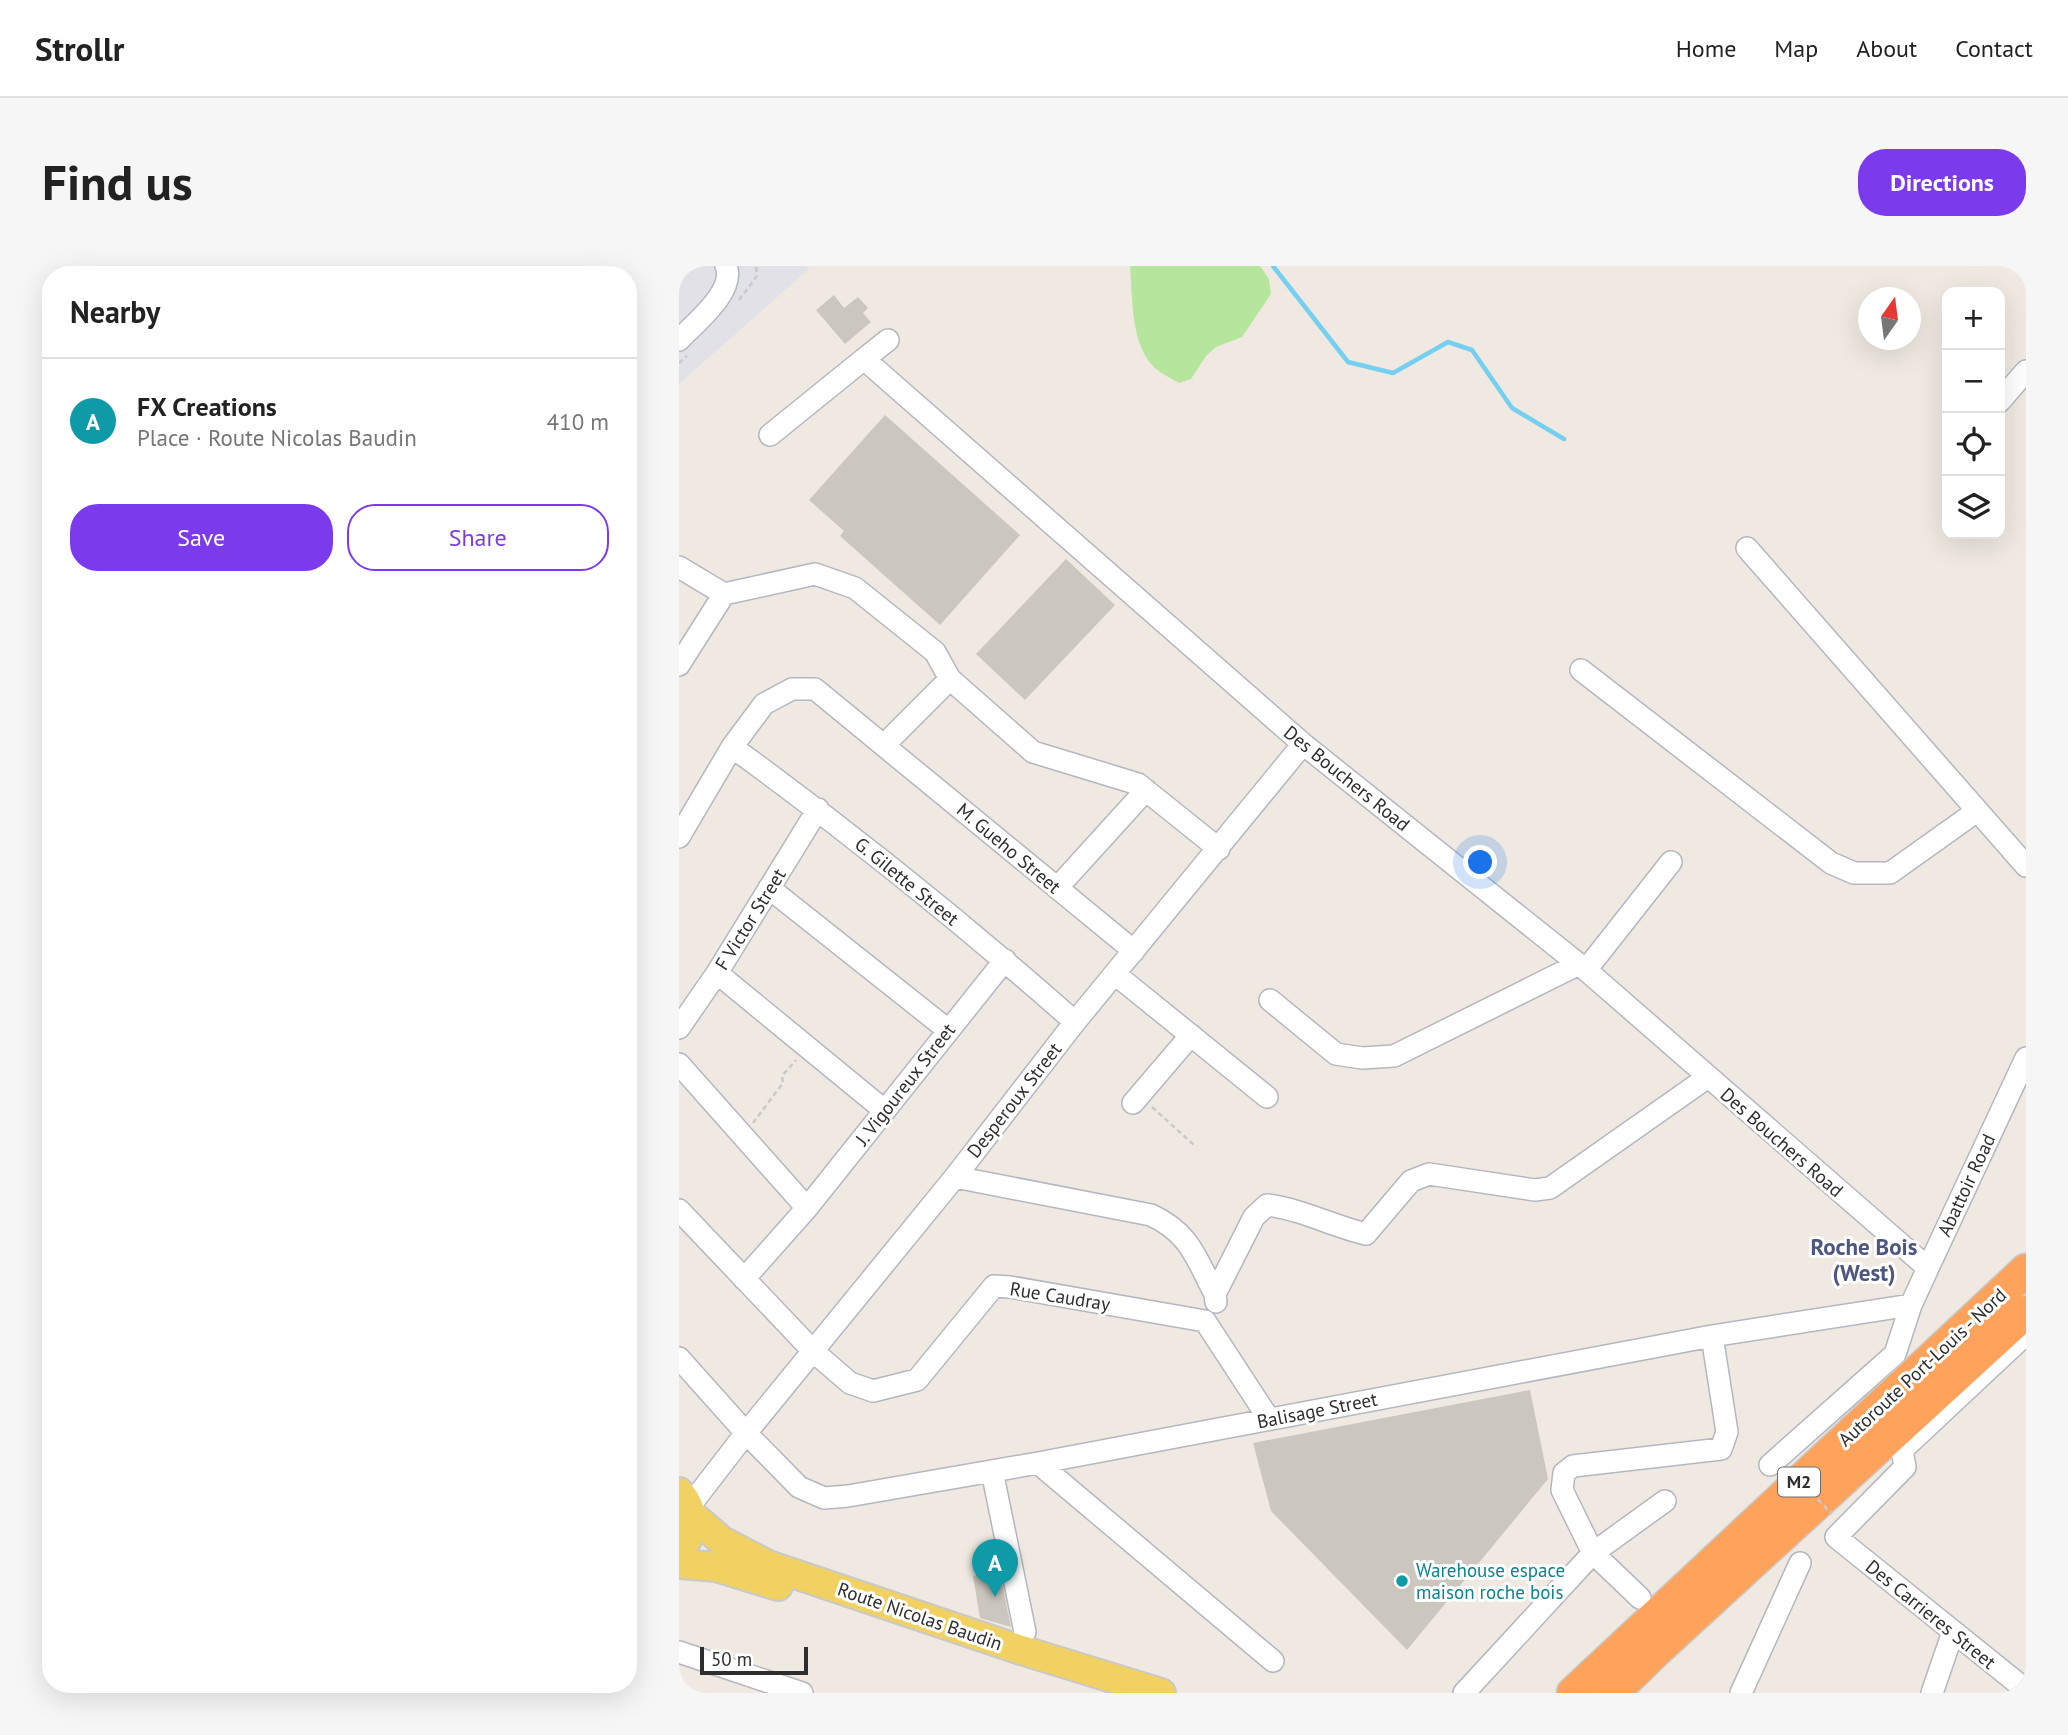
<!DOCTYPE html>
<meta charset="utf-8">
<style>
body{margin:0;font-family:"PT Sans",sans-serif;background:#f6f6f6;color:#222}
.controls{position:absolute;right:21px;top:21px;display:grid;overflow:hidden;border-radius:14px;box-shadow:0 7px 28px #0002}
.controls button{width:63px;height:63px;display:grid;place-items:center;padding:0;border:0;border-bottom:2px solid #e0e0e0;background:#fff;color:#222;font:35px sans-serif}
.compass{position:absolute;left:1179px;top:21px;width:63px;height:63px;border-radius:50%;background:#fff;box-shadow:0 7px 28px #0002;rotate:14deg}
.scale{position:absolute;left:21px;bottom:18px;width:108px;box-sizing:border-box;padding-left:7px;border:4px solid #2e2e2e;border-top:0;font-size:19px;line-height:24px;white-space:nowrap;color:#2e2e2e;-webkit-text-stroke:5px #fff;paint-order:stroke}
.you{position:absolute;left:802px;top:597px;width:24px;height:24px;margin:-18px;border:5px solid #fff;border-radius:50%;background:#1a73e8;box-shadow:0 0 0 10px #1a73e833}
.badge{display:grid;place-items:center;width:46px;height:46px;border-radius:50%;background:#7c3aed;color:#fff;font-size:23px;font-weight:700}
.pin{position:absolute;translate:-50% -58px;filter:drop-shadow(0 2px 4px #0008)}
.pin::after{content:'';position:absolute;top:37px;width:24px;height:21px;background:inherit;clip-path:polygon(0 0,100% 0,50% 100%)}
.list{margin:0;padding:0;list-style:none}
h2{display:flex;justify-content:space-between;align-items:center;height:91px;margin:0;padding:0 28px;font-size:30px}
h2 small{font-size:23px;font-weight:400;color:#767676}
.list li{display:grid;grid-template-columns:46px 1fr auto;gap:21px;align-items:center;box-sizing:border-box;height:126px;padding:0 28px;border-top:2px solid #e0e0e0}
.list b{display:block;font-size:26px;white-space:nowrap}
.list p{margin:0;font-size:23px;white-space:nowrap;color:#767676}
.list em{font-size:23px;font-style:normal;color:#767676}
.actions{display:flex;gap:14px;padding:21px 28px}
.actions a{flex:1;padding:16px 0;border:2px solid #7c3aed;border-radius:28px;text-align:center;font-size:24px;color:#7c3aed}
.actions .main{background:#7c3aed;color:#fff}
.icon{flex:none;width:38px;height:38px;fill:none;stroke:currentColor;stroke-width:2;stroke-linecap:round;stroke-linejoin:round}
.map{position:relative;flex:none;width:1347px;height:1427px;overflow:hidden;border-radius:28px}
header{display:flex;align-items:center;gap:42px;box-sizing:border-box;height:98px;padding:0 35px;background:#fff;border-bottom:2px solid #e0e0e0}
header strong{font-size:33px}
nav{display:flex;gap:38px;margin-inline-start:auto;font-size:24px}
.intro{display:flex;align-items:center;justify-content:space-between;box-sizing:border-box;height:168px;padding:0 42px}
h1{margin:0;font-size:49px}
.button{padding:18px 32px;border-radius:28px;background:#7c3aed;color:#fff;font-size:24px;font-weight:700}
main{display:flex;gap:42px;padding:0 42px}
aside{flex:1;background:#fff;border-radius:28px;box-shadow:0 7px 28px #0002}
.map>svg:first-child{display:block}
</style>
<header>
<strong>Strollr</strong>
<nav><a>Home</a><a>Map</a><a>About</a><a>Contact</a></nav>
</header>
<div class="intro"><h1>Find us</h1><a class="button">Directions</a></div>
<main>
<aside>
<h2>Nearby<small></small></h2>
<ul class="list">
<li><span class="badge" style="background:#0f9aa8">A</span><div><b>FX Creations</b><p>Place · Route Nicolas Baudin</p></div><em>410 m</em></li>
</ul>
<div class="actions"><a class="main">Save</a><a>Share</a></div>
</aside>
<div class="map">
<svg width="1347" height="1427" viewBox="0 0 1347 1427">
<rect width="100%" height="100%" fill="#efe9e1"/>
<path fill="#e3e1e8" d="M0 0H127L130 3 0 118Z"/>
<path fill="#b6e59e" d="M451 0H581L590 13 592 28 563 71 537 81 527 90 512 113 500 117C492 112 483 108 476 102 451 79 454 32 451 0Z"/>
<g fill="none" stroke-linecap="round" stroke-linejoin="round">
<path stroke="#75cff0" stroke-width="4.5" d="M594 0 669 96 714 107 769 76 793 84 833 142 885 173"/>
</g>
<path fill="#cbc7bf" d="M155 29 165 42 179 31 189 42 184 47 192 56 166 78 137 44Z
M206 149 341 269 261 359 161 270 165 265 130 234Z
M387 293 436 339 346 434 297 388Z
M851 1124 869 1213 728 1384 592 1245 574 1177Z
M320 1303 332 1361 301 1352 294 1310Z"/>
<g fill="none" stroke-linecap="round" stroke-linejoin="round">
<defs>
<path id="minor" d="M0 74C16 57 57 25 47 0
M185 93 209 74
M1321 135 1347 105
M91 169 185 93 624 478 907 704 1249 1002
M1068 282 1347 600
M0 301 45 328 136 308 176 322 256 386 271 413 354 486 459 518 540 583
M0 399 45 328
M902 404 1152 597 1175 607H1211L1298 545
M205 479 271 413
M53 481C172 567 286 659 396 756
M0 571 53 481 85 438 113 423H136L455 685
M90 622 269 764
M378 622 467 524
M907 704 992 596
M38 707 205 844
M436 708 588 831
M591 734 657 788 683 792 715 790 900 698
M0 762 38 707 139 543
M0 798 128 942
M454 837 512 769
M276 911 472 949C511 967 517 992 536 1028L537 1036
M0 944 135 1086 171 1117 194 1125 238 1114 315 1020 331 1021 526 1055 590 1153
M65 1013 128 942 326 694
M536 1028 575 951 588 939C622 943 653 960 687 968L732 915 750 908 856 924 871 922 1029 811
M1347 1068 1223 1184 1226 1201 1157 1271 1347 1424
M0 1092 67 1167 120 1221 145 1232 169 1230 359 1197 1033 1070 1232 1039
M359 1197 594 1395
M1091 1199 1216 1088 1232 1039 1249 1002 1347 792
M313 1205 346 1366
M10 1241 67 1167 276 911 396 756 624 478
M961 1332 914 1287 883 1224 885 1207 894 1200 1042 1183 1048 1166 1033 1070
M0 1386 123 1427
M785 1427 914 1287 986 1235
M1062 1427 1121 1297
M1253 1427 1274 1366"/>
<path id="major" d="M0 1226C16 1244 17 1267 0 1285
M13 1249 43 1275 89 1299 342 1384 482 1427
M0 1298 37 1301 99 1320"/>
<path id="highway" d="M894 1427 1347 1004
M934 1427 977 1385 1347 1046"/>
</defs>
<use href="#minor" stroke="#b4b7c1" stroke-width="24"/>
<use href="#major" stroke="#c9c9c9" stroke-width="32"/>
<use href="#highway" stroke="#c9c9c9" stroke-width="35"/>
<path stroke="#c9c9c9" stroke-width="2.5" stroke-dasharray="5 3.5" stroke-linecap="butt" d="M60 34 78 10 77 0
M0 97 8 90
M473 841 515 879
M74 857 104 817 103 810 117 794"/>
<use href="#minor" stroke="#fff" stroke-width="21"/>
<use href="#major" stroke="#f2d163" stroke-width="28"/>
<use href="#highway" stroke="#ffa35c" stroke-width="32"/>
<path stroke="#c9c9c9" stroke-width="2.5" stroke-dasharray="5 3.5" stroke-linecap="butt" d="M1115 1209 1153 1248"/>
</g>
<circle fill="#0f9aa8" stroke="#fff" stroke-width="2.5" cx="723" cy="1315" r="7"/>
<g text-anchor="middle" stroke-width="6" stroke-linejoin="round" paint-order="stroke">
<rect fill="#fff" stroke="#6d6d6d" stroke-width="2" x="1099" y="1201.5" width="42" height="29" rx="5"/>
<g font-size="18" font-weight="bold" fill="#2e2e2e">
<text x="1120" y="1222">M2</text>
</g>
<g font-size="19" fill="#2e2e2e" stroke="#fff">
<text transform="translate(668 512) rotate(39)" y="7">Des Bouchers Road</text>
<text transform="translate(330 582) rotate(40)" y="7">M. Gueho Street</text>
<text transform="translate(228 615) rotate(39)" y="7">G. Gilette Street</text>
<text transform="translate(71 653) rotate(-58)" y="7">F Victor Street</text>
<text transform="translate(226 818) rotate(-52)" y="7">J. Vigoureux Street</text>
<text transform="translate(335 834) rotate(-52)" y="7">Desperoux Street</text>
<text transform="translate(1103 876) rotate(41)" y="7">Des Bouchers Road</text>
<text transform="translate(1287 919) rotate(-65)" y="7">Abattoir Road</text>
<text transform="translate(381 1030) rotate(9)" y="7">Rue Caudray</text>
<text transform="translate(1243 1101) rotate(-43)" y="7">Autoroute Port-Louis - Nord</text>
<text transform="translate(638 1144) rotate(-11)" y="7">Balisage Street</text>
<text transform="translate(1252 1348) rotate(39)" y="7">Des Carrieres Street</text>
<text transform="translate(241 1350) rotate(19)" y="7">Route Nicolas Baudin</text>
</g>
<g font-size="19" fill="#0d838f" stroke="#fff" text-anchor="start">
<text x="737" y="1311">Warehouse espace<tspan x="737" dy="22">maison roche bois</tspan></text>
</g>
<g font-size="23" font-weight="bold" fill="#4d5680" stroke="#fff">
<text x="1185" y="989">Roche Bois<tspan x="1185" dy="26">(West)</tspan></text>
</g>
</g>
</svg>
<div class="controls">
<button>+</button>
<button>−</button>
<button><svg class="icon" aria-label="locate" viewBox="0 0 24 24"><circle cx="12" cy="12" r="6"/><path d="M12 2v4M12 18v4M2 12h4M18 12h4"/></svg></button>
<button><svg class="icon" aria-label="layers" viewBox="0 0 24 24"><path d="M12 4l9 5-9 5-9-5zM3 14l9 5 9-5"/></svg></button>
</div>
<svg class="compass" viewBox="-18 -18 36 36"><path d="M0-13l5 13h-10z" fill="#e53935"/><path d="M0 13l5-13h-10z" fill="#767676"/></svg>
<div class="scale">50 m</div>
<div class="you"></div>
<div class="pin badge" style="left:316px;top:1331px;background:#0f9aa8">A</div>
</div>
</main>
